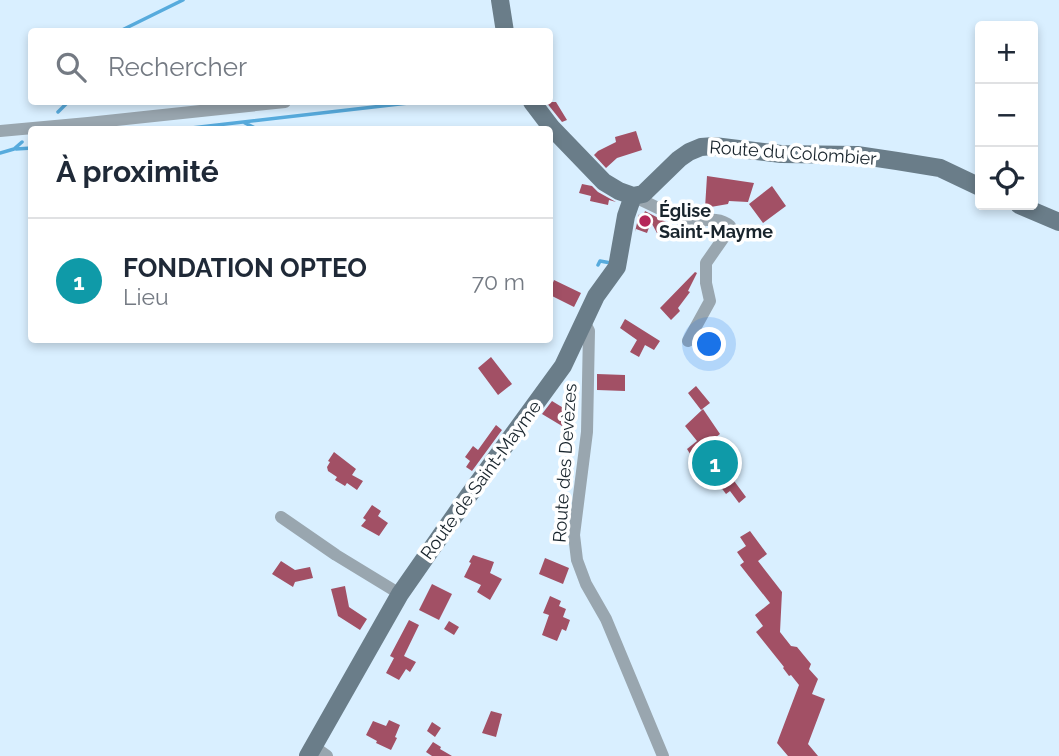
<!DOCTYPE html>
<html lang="fr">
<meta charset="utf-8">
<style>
body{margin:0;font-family:Raleway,sans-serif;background:#f2f2f3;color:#1f2937}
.controls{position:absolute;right:21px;top:21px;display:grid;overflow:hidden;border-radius:7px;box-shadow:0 4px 10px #0003}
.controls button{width:63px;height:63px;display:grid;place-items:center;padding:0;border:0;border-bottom:2px solid #e0e1e3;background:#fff;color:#1f2937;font:35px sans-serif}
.you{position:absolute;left:710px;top:345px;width:24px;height:24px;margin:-18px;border:5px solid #fff;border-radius:50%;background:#1a73e8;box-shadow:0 0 0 10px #1a73e833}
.badge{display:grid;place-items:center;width:46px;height:46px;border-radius:50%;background:#0b8043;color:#fff;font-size:23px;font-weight:700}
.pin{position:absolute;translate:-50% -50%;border:4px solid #fff;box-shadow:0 2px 7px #0006}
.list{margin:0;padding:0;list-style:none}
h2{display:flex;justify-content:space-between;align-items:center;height:91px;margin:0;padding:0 28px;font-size:30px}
h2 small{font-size:23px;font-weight:400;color:#747a83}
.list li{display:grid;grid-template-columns:46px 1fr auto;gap:21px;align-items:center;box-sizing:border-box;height:126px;padding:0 28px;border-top:2px solid #e0e1e3}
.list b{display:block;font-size:26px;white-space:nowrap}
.list p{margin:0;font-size:23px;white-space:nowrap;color:#747a83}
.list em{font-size:23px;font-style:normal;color:#747a83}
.icon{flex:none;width:38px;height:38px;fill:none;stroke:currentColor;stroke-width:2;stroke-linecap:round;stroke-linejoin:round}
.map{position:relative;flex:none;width:1059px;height:756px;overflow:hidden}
.search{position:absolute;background:#fff;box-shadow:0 4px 10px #0003;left:28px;top:28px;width:525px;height:77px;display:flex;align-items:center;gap:18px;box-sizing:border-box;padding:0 24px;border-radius:7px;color:#747a83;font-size:26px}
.panel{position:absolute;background:#fff;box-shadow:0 4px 10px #0003;left:28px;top:126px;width:525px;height:217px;border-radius:7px}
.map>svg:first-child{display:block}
</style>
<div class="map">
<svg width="1059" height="756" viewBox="0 0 1059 756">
<rect width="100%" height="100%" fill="#fcfcfc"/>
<path fill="#d9efff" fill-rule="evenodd" d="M0 0H1059V756H0ZM980 26H1033V205H980ZM32 32H550V102H32ZM32 130H550V340H32Z"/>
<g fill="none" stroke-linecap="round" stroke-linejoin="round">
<path stroke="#57abdd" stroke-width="3.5" d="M118 32 183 0
M58 112 68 102
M245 123 259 130
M174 130 417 102
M16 149 32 148
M0 153 14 149 22 142
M598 265 600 261 611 263"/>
</g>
<path fill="#a25065" d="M546 102H556L567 120 562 122Z
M636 131 642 150 617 158 606 168 594 155 598 151 616 142 615 137Z
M707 176 754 183 748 202 729 201 728 204 705 208Z
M582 184 592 186 598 192 616 202 609 200 608 205 590 201 591 196 579 193Z
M772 186 786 206 763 223 749 204Z
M645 211 668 223 673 226 665 229 666 232 658 235 651 222 647 233 636 229 635 232 639 214 641 222Z
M695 272 697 273 688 291 690 292 678 308 680 311 671 320 660 308Z
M554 280 581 293 574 307 550 295V291Z
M625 319 660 341 654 350 645 345 639 357 630 352 637 340 620 328Z
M491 357 512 384 498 395 478 368Z
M597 374 625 375V391L597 390Z
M696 386 710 403 701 410 688 393Z
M552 401 570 412 562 426 542 414Z
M703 409 720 434 710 442 730 467 726 470 746 497 739 503 730 491 726 494 699 458 696 459 694 456 692 457 687 449 697 441 685 426Z
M496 425 502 430 472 471 466 467 470 461 465 457 473 446 478 450Z
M334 452 356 469 352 475 363 481 357 490 347 483 345 486 335 480 337 477 328 471 327 467 330 462 328 461Z
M372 505 381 511 378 516 388 523 379 536 361 526 366 520 363 518Z
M750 531 767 554 758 561 782 592 780 632 791 646 797 647 811 664 809 669 818 679 812 694 825 699 808 744 818 756H788L777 743 799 685 791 675 789 676 783 668 784 667 756 632 763 626 755 615 770 603 740 565 744 562 737 552 746 546 740 537Z
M473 555 494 562 490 573 502 579 490 600 477 592 481 585 464 577 471 563 469 562Z
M545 558 569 568 563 584 539 574Z
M281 561 295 570 310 567 313 578 295 582 293 587 272 574Z
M432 584 452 594 439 620 419 610Z
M345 586 349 607 367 619 360 630 338 616 331 589Z
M550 596 561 601 559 606 566 609 563 617 570 620 566 631 562 629 557 641 542 635 549 615 543 613Z
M409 620 419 625 404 656 416 662 410 672 406 669 399 680 386 673 394 658 390 656Z
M449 621 459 627 454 635 444 629Z
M491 711 502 714 496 737 482 733Z
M389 720 400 725 395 737 397 738 391 750 376 743 377 741 366 735 373 721 386 726Z
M432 722 441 728 435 737 427 731Z
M433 742 441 747 440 749 452 756H432L426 752Z"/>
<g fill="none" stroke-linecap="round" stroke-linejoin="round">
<path stroke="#99a6af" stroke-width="12" d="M0 131 88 123 285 102
M633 196 687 222C702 222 718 215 730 226L729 230 706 263V283L710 301 688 341
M585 323 589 331 587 432 574 535 577 560 586 584 606 619 663 756
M281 517 336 555 400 594
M313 746 327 756"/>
<path stroke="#6a7d89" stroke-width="18" d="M500 0 505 32
M532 102 551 127 604 182 619 191 633 196 643 194 679 159 689 152 701 147 714 146 781 154 857 155 897 161 940 168 980 187
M1019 205 1059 222
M308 756 400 594 469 495 563 366 596 296 617 267 626 216 633 196"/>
</g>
<circle fill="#b52658" stroke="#fff" stroke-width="2.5" cx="645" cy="221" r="7"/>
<g text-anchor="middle" stroke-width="7" stroke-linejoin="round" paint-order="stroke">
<g font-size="18" fill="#18242c" stroke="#fff">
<text transform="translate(793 153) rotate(4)" y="6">Route du Colombier</text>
<text transform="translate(565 463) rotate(-86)" y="6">Route des Devèzes</text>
<text transform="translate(481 480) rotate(-54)" y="6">Route de Saint-Mayme</text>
</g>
<g font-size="18" font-weight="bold" fill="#18242c" stroke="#fff" text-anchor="start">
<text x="659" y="217">Église<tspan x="659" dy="21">Saint-Mayme</tspan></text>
</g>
</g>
</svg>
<div class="controls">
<button>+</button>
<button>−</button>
<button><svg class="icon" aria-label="locate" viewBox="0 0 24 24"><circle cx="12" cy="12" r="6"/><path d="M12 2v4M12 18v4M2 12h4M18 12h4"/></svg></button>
</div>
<div class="you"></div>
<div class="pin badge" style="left:715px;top:463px;background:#0f9aa8">1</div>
<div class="search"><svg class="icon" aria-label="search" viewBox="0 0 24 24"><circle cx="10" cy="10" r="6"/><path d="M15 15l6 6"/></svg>Rechercher</div>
<section class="panel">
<h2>À proximité<small></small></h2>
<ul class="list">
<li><span class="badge" style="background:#0f9aa8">1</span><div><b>FONDATION OPTEO</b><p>Lieu</p></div><em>70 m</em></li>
</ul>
</section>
</div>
